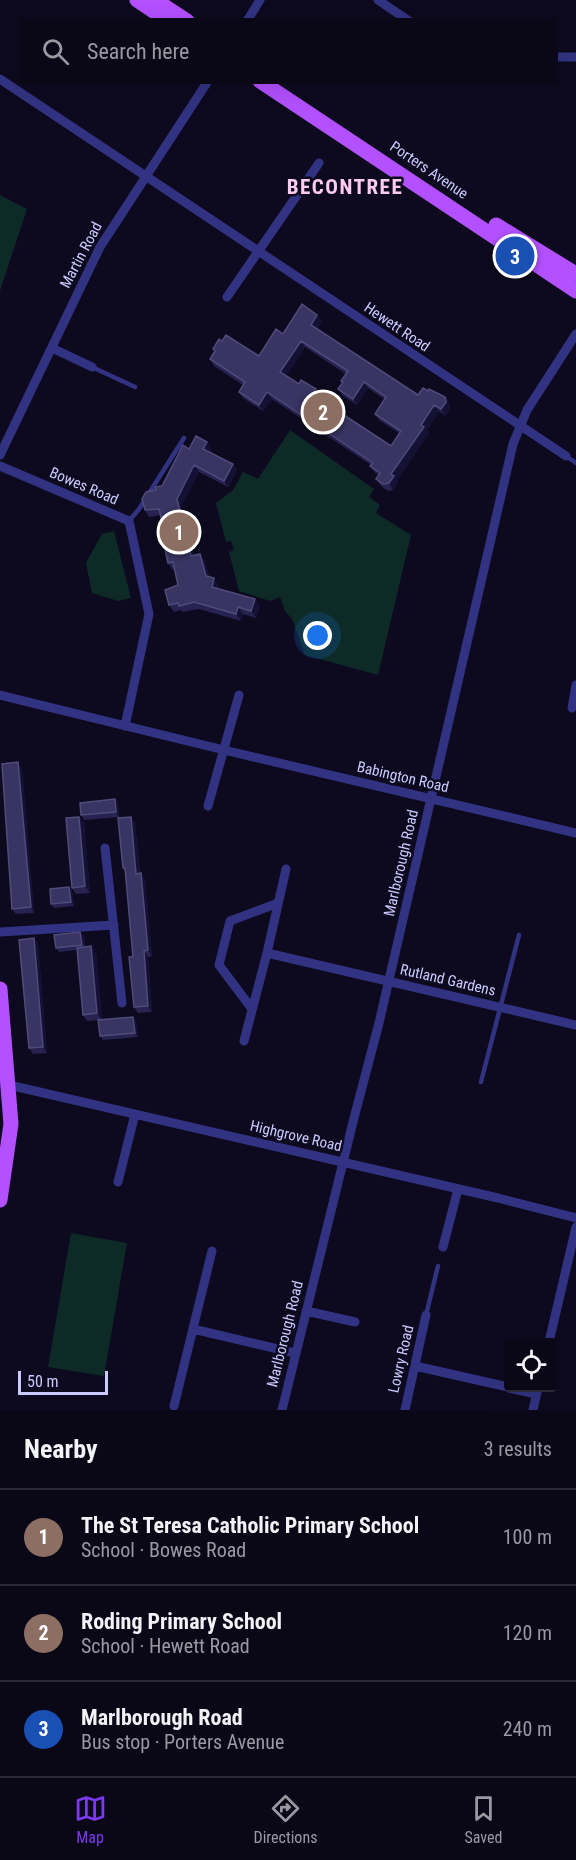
<!DOCTYPE html>
<meta charset="utf-8">
<style>
body{margin:0;font-family:"Roboto Condensed",sans-serif;background:#181624;color:#f1f3f6}
.controls{position:absolute;right:18px;bottom:18px;display:grid;overflow:hidden;border-radius:6px;box-shadow:0 6px 24px #0002}
.controls button{width:54px;height:54px;display:grid;place-items:center;padding:0;border:0;border-bottom:2px solid #2a2936;background:#0a0817;color:#f1f3f6;font:30px sans-serif}
.scale{position:absolute;left:18px;bottom:15px;width:90px;box-sizing:border-box;padding-left:6px;border:3px solid #ccc9ff;border-top:0;font-size:16px;line-height:21px;white-space:nowrap;color:#ccc9ff;-webkit-text-stroke:4px #0d0a1f;paint-order:stroke}
.you{position:absolute;left:318px;top:636px;width:21px;height:21px;margin:-15px;border:4px solid #fff;border-radius:50%;background:#1a73e8;box-shadow:0 0 0 9px #1a73e833}
.badge{display:grid;place-items:center;width:39px;height:39px;border-radius:50%;background:#7c3aed;color:#fff;font-size:20px;font-weight:700}
.pin{position:absolute;translate:-50% -50%;border:3px solid #fff;box-shadow:0 2px 6px #0006}
.list{margin:0;padding:0;list-style:none}
h2{display:flex;justify-content:space-between;align-items:center;height:78px;margin:0;padding:0 24px;font-size:26px}
h2 small{font-size:20px;font-weight:400;color:#999aa1}
.list li{display:grid;grid-template-columns:39px 1fr auto;gap:18px;align-items:center;box-sizing:border-box;height:96px;padding:0 24px;border-top:2px solid #2a2936}
.list b{display:block;font-size:22px;white-space:nowrap}
.list p{margin:0;font-size:20px;white-space:nowrap;color:#999aa1}
.list em{font-size:20px;font-style:normal;color:#999aa1}
.icon{flex:none;width:33px;height:33px;fill:none;stroke:currentColor;stroke-width:2;stroke-linecap:round;stroke-linejoin:round}
.map{position:relative;flex:none;width:576px;height:1410px;overflow:hidden}
.search{position:absolute;background:#0a0817;box-shadow:0 6px 24px #0002;left:18px;right:18px;top:18px;height:66px;display:flex;align-items:center;gap:15px;box-sizing:border-box;padding:0 21px;border-radius:6px;color:#999aa1;font-size:22px}
.sheet{height:366px;background:#0a0817}
nav{display:flex;justify-content:space-around;align-items:center;box-sizing:border-box;height:84px;border-top:2px solid #2a2936;background:#0a0817;font-size:16px;color:#999aa1}
nav a{display:grid;justify-items:center;gap:3px}
nav .on{color:#7c3aed}
.map>svg:first-child{display:block}
</style>
<div class="map">
<svg width="576" height="1410" viewBox="0 0 576 1410">
<rect width="100%" height="100%" fill="#0d0a1f"/>
<path fill="#0d2a27" d="M0 195 27 209 0 291Z
M290 430 374 489 369 497 380 505 376 513 411 535 378 675 305 655 292 619 285 611 280 597 270 601 239 591 229 552 234 550 231 541 226 542 216 503 233 490 243 472 258 479Z
M114 531 131 598 118 601 92 593 86 563 102 534Z
M71 1233 127 1243 104 1376 48 1367Z"/>
<g fill="none" stroke-linecap="round" stroke-linejoin="round">
<path stroke="#313382" stroke-width="4.5" d="M92 367 135 387
M566 456 576 463
M129 521 139 509 184 438
M481 1082 519 935
M426 1315 438 1266"/>
<path stroke="#313382" stroke-width="9" d="M378 0 409 21
M247 21 260 0
M555 57H576
M0 79 566 456
M227 297 319 163
M52 348 92 367
M0 455 100 247 208 81
M0 466 129 521 149 614 125 726
M0 695 224 750 576 833
M572 708 576 685
M208 806 239 695
M105 848 122 1003
M0 932 114 925
M267 953 576 1025
M252 1009 219 965 230 921 278 903
M244 1041 267 953 286 869
M9 1085 498 1198 576 1218
M118 1182 135 1114
M443 1247 458 1189
M306 1311 355 1322
M193 1329 295 1353
M549 1342 576 1227
M415 1366 508 1387
M509 1388 536 1394
M174 1406 212 1251
M282 1410 354 1118 379 1023 513 444 527 410 576 334
M405 1410 426 1315
M533 1410 538 1388"/>
<path stroke="#b350ff" stroke-width="15" d="M137 0 164 18
M155 0 187 21
M260 81 576 291
M496 225 576 274
M0 989 11 1124 0 1200"/>
</g>
<path fill="#27224f" fill-rule="evenodd" d="M322 321 317 329 418 395 428 391 445 397 449 403 450 408 445 416 439 411 427 430 429 433 397 480 398 482 393 490 388 491 381 486 376 479 379 475 375 473 370 466 371 465 272 399 263 411 243 398 239 392 243 385 214 366 210 359 215 352 213 349 222 341 259 356ZM305 347 346 374 341 381 342 383 338 389 343 396 357 405 368 388 384 399 375 414 379 420 399 433 391 446 318 398 320 396 316 389 299 384 286 376Z
M211 448 210 452 233 464 237 470 228 487 199 472 181 506 194 556 205 561 209 577 214 578 218 585 217 589 255 599 260 606 256 618 243 614 241 621 199 609 183 612 181 610 174 612 169 605 178 585 174 569 173 570 168 563 164 530 161 515 149 517 145 510 156 490 162 486 189 449Z
M22 768 34 913 16 914 12 909Z
M115 799 118 804 119 817 84 820 81 815Z
M79 817 84 823 90 893 76 894 72 888Z
M131 817 135 823 140 873 145 879 152 956 148 957 152 1012 138 1013 134 1007 133 957 125 872 123 868Z
M69 887 72 891 74 906 54 908 51 904Z
M80 932 84 936 85 947 96 953 102 1019 136 1021 138 1037 103 1040 100 1036 98 1020 87 1021 83 1015 77 950 59 952 56 948Z
M34 938 38 944 47 1053 33 1054 29 1048Z"/>
<path fill="#151134" d="M317 315 322 321 315 331 311 325Z
M301 341 305 347 285 378 280 372Z
M364 382 368 388 357 405 353 399Z
M316 389 320 396 317 401 312 394Z
M267 392 272 399 263 411 259 405Z
M445 397 449 403 450 408 445 416 441 409Z
M434 405 439 411 427 430 429 433 397 480 398 482 393 490 389 483 391 474Z
M207 442 211 448 208 455 203 449Z
M233 464 237 470 228 487 224 481Z
M194 465 199 472 181 506 195 563 191 556 177 499Z
M200 554 205 561 210 582 206 576Z
M214 578 218 585 216 593 212 587Z
M255 599 260 606 256 618 251 611Z
M238 607 243 614 241 621 236 614Z
M18 762 22 768 34 913 31 907Z
M115 799 118 804 119 817 116 812Z
M79 817 84 823 90 893 85 886Z
M131 817 135 823 140 880 136 874Z
M141 873 145 879 152 956 148 950Z
M69 887 72 891 74 906 71 902Z
M80 932 84 936 85 949 82 945Z
M34 938 38 944 47 1053 43 1047Z
M91 946 96 953 102 1020 97 1013Z
M144 951 148 957 152 1012 148 1006Z
M133 1017 136 1021 138 1037 135 1033Z"/>
<path fill="#393462" stroke="#504b7b" stroke-width="1.5" fill-rule="evenodd" d="M302 304 317 315 311 325 418 395 423 388 428 391 429 389 445 397 446 402 441 409 434 405 421 425 424 427 391 474 394 476 389 483 383 484 376 479 380 473 370 466 373 463 267 392 259 405 239 392 245 382 210 359 215 351 213 349 219 339 222 341 226 335 259 356 276 329 283 334ZM301 341 348 371 341 381 343 382 338 389 353 399 364 382 386 397 375 414 401 431 391 446 312 394 316 389 301 380 299 384 280 372Z
M196 436 207 442 203 449 233 464 224 481 194 465 177 499 191 556 200 554 206 576 214 578 212 587 255 599 251 611 238 607 236 614 194 602 179 606 178 603 169 605 165 590 178 585 173 562 168 563 161 531 164 530 159 509 145 510 142 499 146 492 156 490 155 487 162 486 183 445 189 449Z
M18 762 31 907 12 909 2 764Z
M115 799 116 812 81 815 80 803Z
M79 817 85 886 72 888 66 818Z
M131 817 136 874 141 873 148 950 144 951 148 1006 134 1007 129 957H133L125 868H123L118 818Z
M69 887 71 902 51 904 50 889Z
M80 932 82 945 56 948 54 935Z
M34 938 43 1047 29 1048 19 940Z
M91 946 97 1013 83 1015 77 948Z
M133 1017 135 1033 100 1036 98 1020Z"/>
<g text-anchor="middle" stroke-width="5" stroke-linejoin="round" paint-order="stroke">
<g font-size="15" fill="#ccc9ff" stroke="#0d0a1f">
<text transform="translate(429 170) rotate(34)" y="5">Porters Avenue</text>
<text transform="translate(81 255) rotate(-62)" y="5">Martin Road</text>
<text transform="translate(397 327) rotate(34)" y="5">Hewett Road</text>
<text transform="translate(84 486) rotate(23)" y="5">Bowes Road</text>
<text transform="translate(403 777) rotate(13)" y="5">Babington Road</text>
<text transform="translate(401 863) rotate(-77)" y="5">Marlborough Road</text>
<text transform="translate(448 980) rotate(13)" y="5">Rutland Gardens</text>
<text transform="translate(296 1136) rotate(13)" y="5">Highgrove Road</text>
<text transform="translate(285 1334) rotate(-76)" y="5">Marlborough Road</text>
<text transform="translate(401 1359) rotate(-77)" y="5">Lowry Road</text>
</g>
<g font-size="21" font-weight="bold" letter-spacing="1.5" fill="#ffcbef" stroke="#0d0a1f">
<text x="345" y="194">BECONTREE</text>
</g>
</g>
</svg>
<div class="controls">
<button><svg class="icon" aria-label="locate" viewBox="0 0 24 24"><circle cx="12" cy="12" r="6"/><path d="M12 2v4M12 18v4M2 12h4M18 12h4"/></svg></button>
</div>
<div class="scale">50 m</div>
<div class="you"></div>
<div class="pin badge" style="left:179px;top:532px;background:#8d6e63">1</div>
<div class="pin badge" style="left:323px;top:412px;background:#8d6e63">2</div>
<div class="pin badge" style="left:515px;top:256px;background:#1a4fb4">3</div>
<div class="search"><svg class="icon" aria-label="search" viewBox="0 0 24 24"><circle cx="10" cy="10" r="6"/><path d="M15 15l6 6"/></svg>Search here</div>
</div>
<section class="sheet">
<h2>Nearby<small>3 results</small></h2>
<ul class="list">
<li><span class="badge" style="background:#8d6e63">1</span><div><b>The St Teresa Catholic Primary School</b><p>School · Bowes Road</p></div><em>100 m</em></li>
<li><span class="badge" style="background:#8d6e63">2</span><div><b>Roding Primary School</b><p>School · Hewett Road</p></div><em>120 m</em></li>
<li><span class="badge" style="background:#1a4fb4">3</span><div><b>Marlborough Road</b><p>Bus stop · Porters Avenue</p></div><em>240 m</em></li>
</ul>
</section>
<nav>
<a class="on"><svg class="icon" aria-label="map" viewBox="0 0 24 24"><path d="M3 6l6-2 6 2 6-2v14l-6 2-6-2-6 2zM9 4v14M15 6v14"/></svg>Map</a>
<a><svg class="icon" aria-label="directions" viewBox="0 0 24 24"><path d="M12 3l9 9-9 9-9-9zM9 14v-3h6M13 9l2 2-2 2"/></svg>Directions</a>
<a><svg class="icon" aria-label="saved" viewBox="0 0 24 24"><path d="M7 4h10v16l-5-4-5 4z"/></svg>Saved</a>
</nav>
